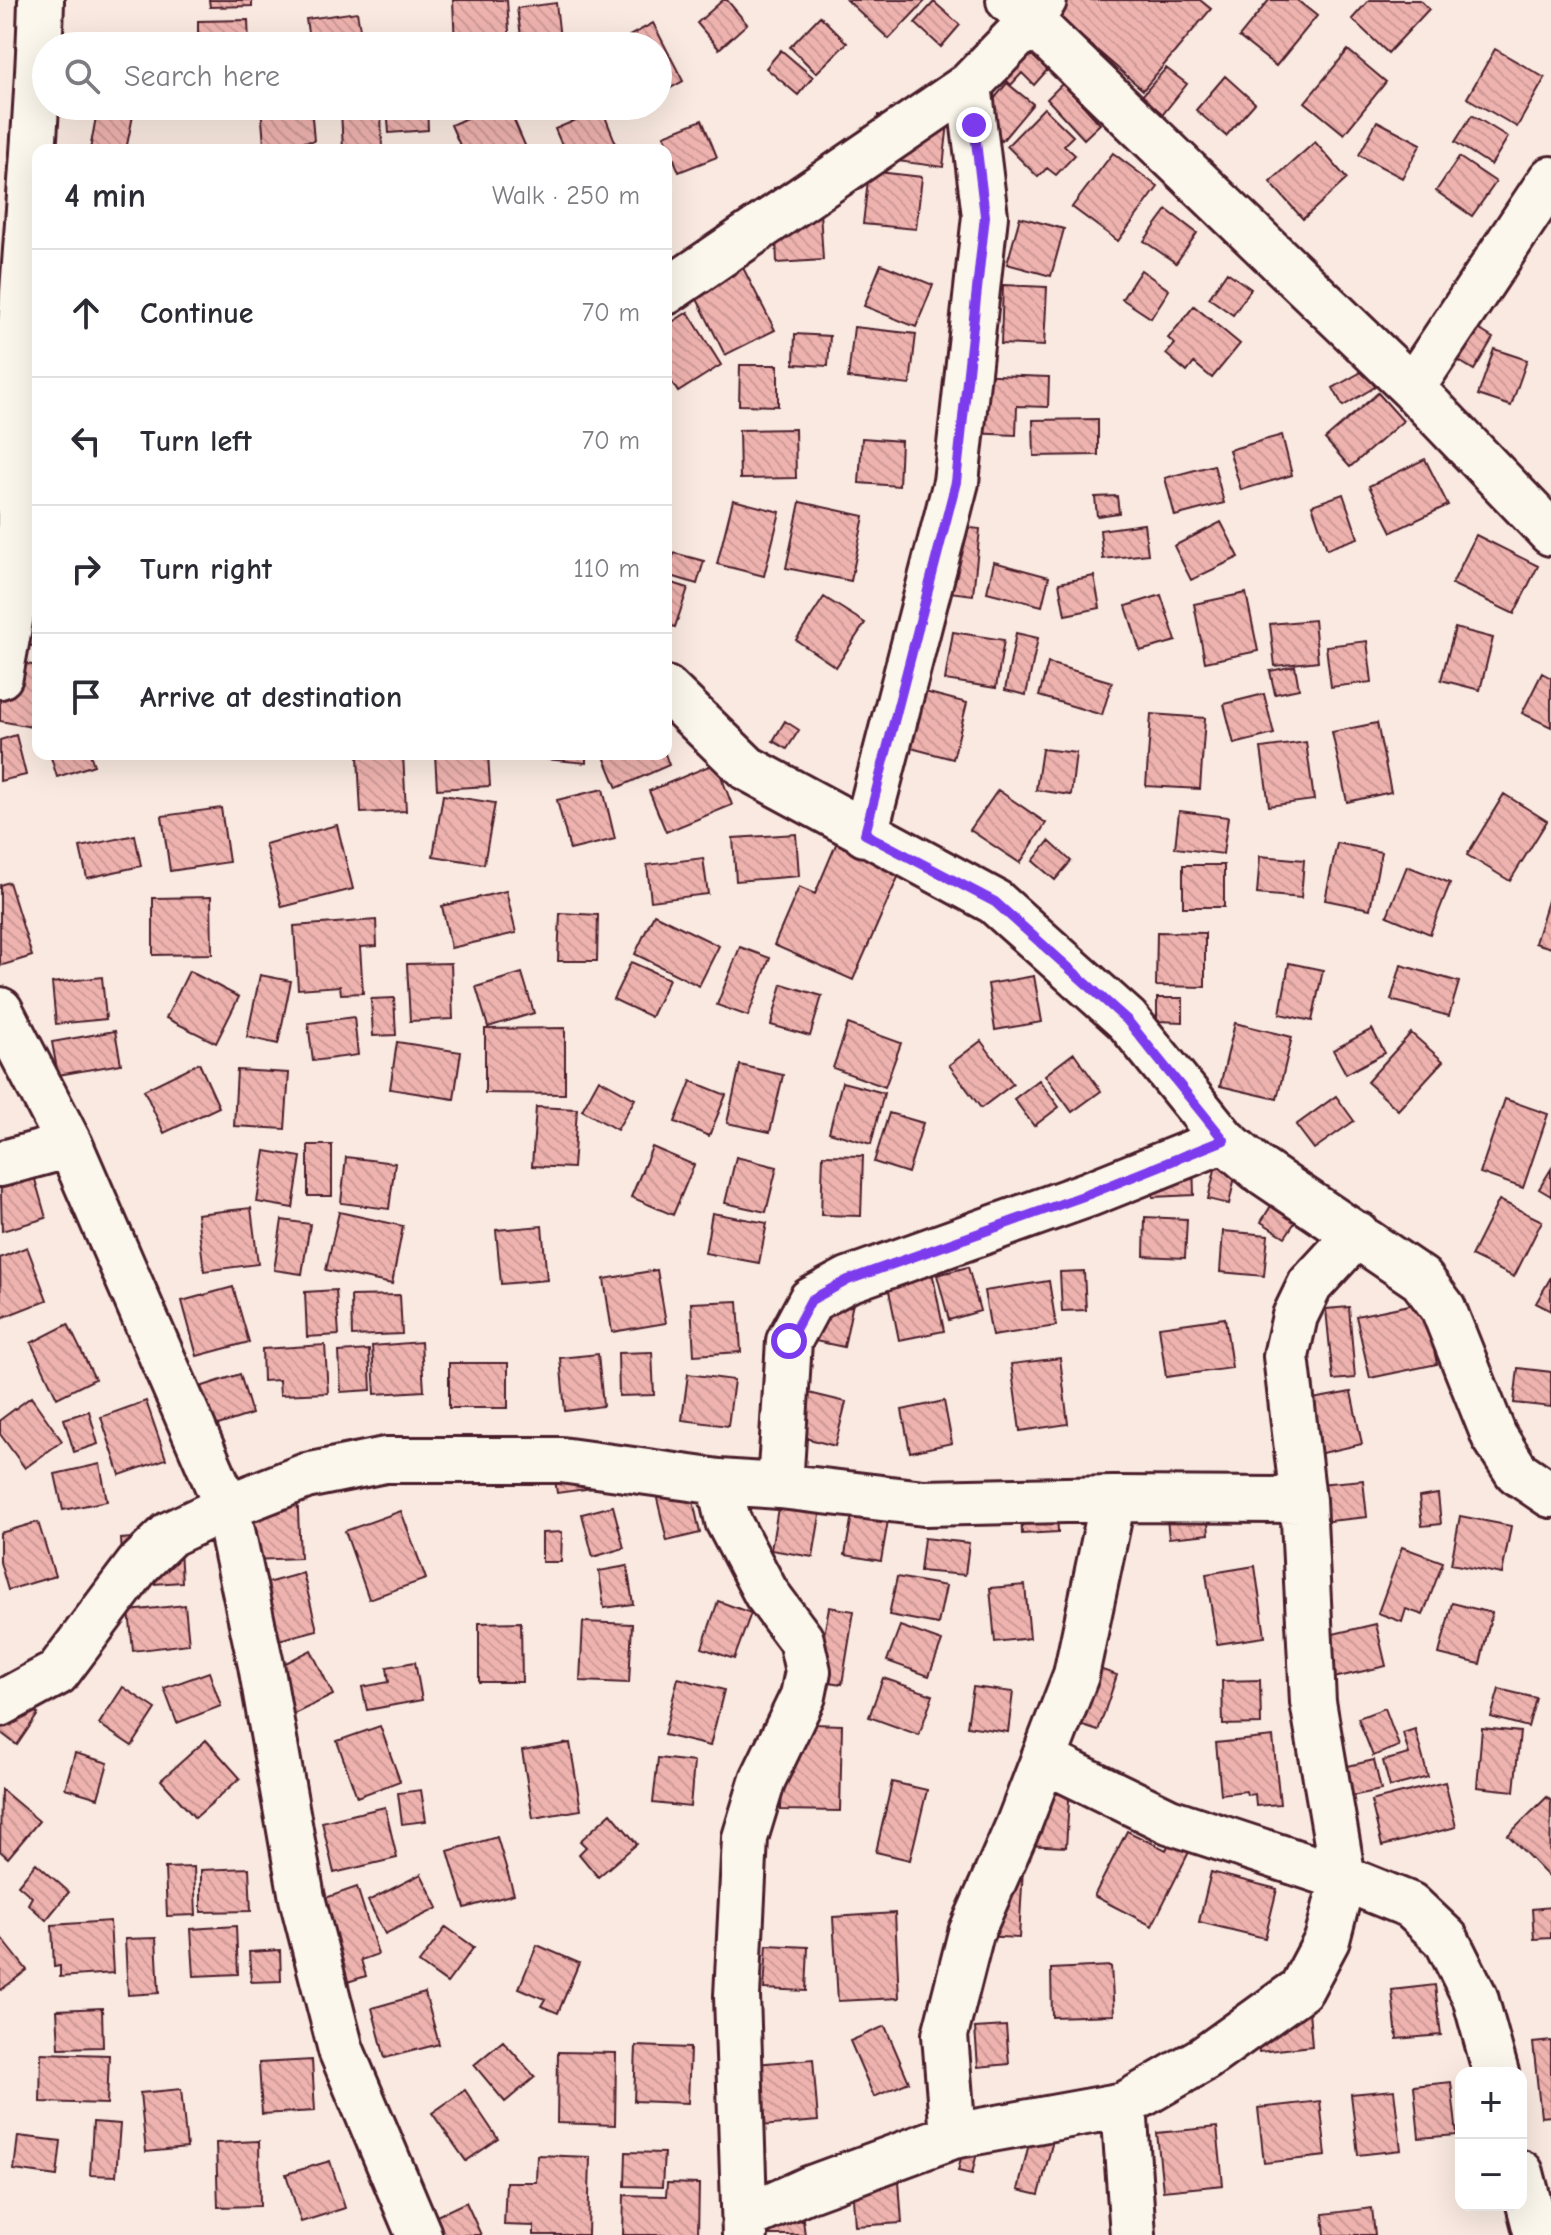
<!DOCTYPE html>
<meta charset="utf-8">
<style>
body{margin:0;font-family:"Comic Neue",sans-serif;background:#f7f7f7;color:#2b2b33}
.controls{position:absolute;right:24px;bottom:24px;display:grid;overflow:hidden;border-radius:16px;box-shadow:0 8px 32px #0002}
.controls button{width:72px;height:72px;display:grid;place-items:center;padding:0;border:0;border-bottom:2px solid #e1e1e2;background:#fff;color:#2b2b33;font:40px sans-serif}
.stop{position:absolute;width:24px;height:24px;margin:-18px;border:6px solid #7c3aed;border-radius:50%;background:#fff}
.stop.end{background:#7c3aed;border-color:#fff;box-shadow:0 2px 8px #0008}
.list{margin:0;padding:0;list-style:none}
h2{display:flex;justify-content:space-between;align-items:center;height:104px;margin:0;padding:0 32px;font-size:34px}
h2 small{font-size:26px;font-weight:400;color:#7c7c81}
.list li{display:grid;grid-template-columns:52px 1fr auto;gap:24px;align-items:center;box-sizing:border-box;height:128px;padding:0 32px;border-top:2px solid #e1e1e2}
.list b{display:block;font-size:30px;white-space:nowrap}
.list em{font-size:26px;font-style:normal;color:#7c7c81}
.icon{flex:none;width:44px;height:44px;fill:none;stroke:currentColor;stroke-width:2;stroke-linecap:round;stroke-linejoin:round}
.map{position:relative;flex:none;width:1551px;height:2235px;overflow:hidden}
.search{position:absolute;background:#fff;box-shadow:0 8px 32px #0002;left:32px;top:32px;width:640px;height:88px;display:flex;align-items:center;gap:20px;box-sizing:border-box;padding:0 28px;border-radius:44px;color:#7c7c81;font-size:30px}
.panel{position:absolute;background:#fff;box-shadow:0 8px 32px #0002;left:32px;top:144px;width:640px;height:616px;border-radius:16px}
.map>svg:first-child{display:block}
</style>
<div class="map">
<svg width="1551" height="2235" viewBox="0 0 1551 2235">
<defs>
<pattern id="building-back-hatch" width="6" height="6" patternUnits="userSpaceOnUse" patternTransform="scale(2)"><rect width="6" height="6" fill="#efb3af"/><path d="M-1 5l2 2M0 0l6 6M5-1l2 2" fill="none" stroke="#ce9a97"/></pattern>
</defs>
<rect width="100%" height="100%" fill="#f9e9e0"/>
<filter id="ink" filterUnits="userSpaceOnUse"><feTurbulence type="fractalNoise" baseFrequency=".0125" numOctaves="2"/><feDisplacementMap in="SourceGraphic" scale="16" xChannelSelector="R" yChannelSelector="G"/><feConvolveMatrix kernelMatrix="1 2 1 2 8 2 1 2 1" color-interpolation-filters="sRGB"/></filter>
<g filter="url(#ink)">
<path fill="url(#building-back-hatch)" stroke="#4a1f2b" stroke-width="2" d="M209 0H252V6L210 7Z
M453 0H507L510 46H455Z
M723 0H727L747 24 719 49 697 23Z
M847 0H926L889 39Z
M1039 0H1200L1211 9 1143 90Z
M1269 0H1297L1317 16 1276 66 1239 37Z
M1369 0H1420L1429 9 1388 53 1352 19Z
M934 2 960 25 941 47 915 23Z
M556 3 560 39 522 43 517 8Z
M357 12 363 46H310L306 19Z
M820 16 847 43 816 73 790 47Z
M248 20 249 46H198V21Z
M653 23 683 81 658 95V46H611Z
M1026 46 1049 68 1034 85 1022 73 1011 85 1000 74Z
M1495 49 1545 78 1517 127 1467 98Z
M781 50 813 77 798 95 766 68Z
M1348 50 1386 82 1344 134 1305 102Z
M1166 68 1187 84 1163 114 1141 97Z
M1225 76 1255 103 1226 136 1196 110Z
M1007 83 1033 104 1002 141 977 120Z
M1063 83 1100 124 1084 139 1047 99Z
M98 106H135L126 150H90Z
M261 106H311L314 141 264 145Z
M387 106H427L428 130 389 133Z
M493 106H508L527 150H462L451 125Z
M1044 108 1073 136 1064 145 1075 155 1056 175 1047 168 1038 177 1007 146Z
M381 109 382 150H343L341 110Z
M602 109 616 144 602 150H564L555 129Z
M878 115 948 123 943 167 873 158Z
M1472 115 1508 137 1491 165 1455 142Z
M702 120 717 157 679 172 664 135Z
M1377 121 1421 144 1402 178 1359 155Z
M1315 142 1347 179 1303 219 1270 182Z
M1113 153 1158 187 1118 241 1072 207Z
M1459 157 1496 182 1472 216 1436 191Z
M869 171 922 177 916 229 863 224Z
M808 186 820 211 823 260 777 263 774 188Z
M1167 210 1197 233 1176 263 1144 241Z
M1020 217 1064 229 1051 276 1007 264Z
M739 260 775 330 725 355 690 285Z
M881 264 933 285 916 327 864 306Z
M1141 270 1169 290 1151 318 1122 299Z
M1227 272 1251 289 1233 315 1209 298Z
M1003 285 1047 287 1044 346 1001 344Z
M1194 306 1240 344 1212 378 1194 363 1187 372 1166 354 1175 344 1168 338Z
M688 312 721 365 678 392 666 373V326Z
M1457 316 1493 338 1474 370 1438 348Z
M854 327 916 334 910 385 848 378Z
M795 334 830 336 828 366 794 364Z
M1494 349 1527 360 1511 406 1478 395Z
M740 365H778V406L739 405Z
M1365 370 1375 387 1343 406 1333 388Z
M971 374 1049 377 1048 407 1017 406 1016 435 969 433Z
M1378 393 1403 421 1350 467 1325 439Z
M1098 419V455L1034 456 1033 420Z
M795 429 796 478 740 479 739 430Z
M1282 435 1292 475 1241 490 1229 450Z
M862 438 901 441 899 486 859 483Z
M1425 459 1448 505 1392 532 1369 486Z
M1214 465 1224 503 1175 516 1165 478Z
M1343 494 1358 538 1327 549 1312 505Z
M1117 496 1119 513 1097 516 1095 497Z
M733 500 780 512 764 576 717 564Z
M800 502 864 516 851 581 786 568Z
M1221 522 1239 557 1191 580 1174 546Z
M931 523 980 529 973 595 924 589Z
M1144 524 1148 554 1103 559 1100 530Z
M1476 535 1538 566 1514 614 1452 584Z
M674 553 704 561 697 584 668 575Z
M994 562 1049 577 1042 606 987 592Z
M1094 576 1100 608 1065 615 1059 583Z
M666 581 688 588 675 627 666 625Z
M1246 593 1258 651 1205 662 1194 604Z
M1161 595 1176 641 1140 651 1126 606Z
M824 597 865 623 836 667 796 640Z
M38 613V645L22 647 20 614Z
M1314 620 1318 661 1275 666 1270 624Z
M1455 628 1493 638 1480 690 1441 680Z
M953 632 1004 640 996 688 945 680Z
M1016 633 1038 638 1026 695 1005 690Z
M1367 641 1372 682 1331 687 1326 646Z
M4 660 38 666 37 728 0 721V680Z
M1048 663 1112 682 1102 715 1039 696Z
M1295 666 1299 689 1275 694 1270 671Z
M1542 673 1551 678V727L1522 713Z
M921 691 967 703 953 759 907 747Z
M1264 694 1274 734 1234 744 1224 704Z
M1151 714 1205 718 1200 789 1146 786Z
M785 721 799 730 787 749 773 741Z
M1377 723 1391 792 1347 802 1332 732Z
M16 735 26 775 0 781V740Z
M1306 742 1314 800 1269 806 1261 748Z
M1042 749 1076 753 1071 795 1036 790Z
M50 754H90L94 765 57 777Z
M403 754 406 811 361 813 358 756Z
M435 754H488L490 786 437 789Z
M546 754H586V763L546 759Z
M603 754H665L669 765 617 788Z
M716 763 732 805 666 832 649 791Z
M603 789 615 839 570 850 557 800Z
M998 790 1046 823 1020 863 970 830Z
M1504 794 1547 821 1510 881 1467 855Z
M443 795 495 803 484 864 433 856Z
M221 808 229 862 170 871 162 816Z
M1179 811 1228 817 1223 854 1175 848Z
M337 825 353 889 282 907 265 844Z
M842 830 906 859 853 980 774 945 799 887 815 894Z
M796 834 799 876 736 881 733 838Z
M135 835 141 866 87 878 80 847Z
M1049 841 1071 861 1055 880 1033 861Z
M1337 843 1381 852 1370 909 1325 900Z
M1260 856 1304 860 1301 898 1257 894Z
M703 858 708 894 651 901 647 865Z
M1183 865H1224V907H1183Z
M1407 866 1450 883 1430 934 1387 916Z
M9 882 32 956 0 966V885Z
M506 891 516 933 451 948 442 906Z
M1551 891V948L1535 943Z
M211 897 212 954 153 955V898Z
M560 913 598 915 597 961H558Z
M654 914 719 946 699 986 635 954Z
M376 920 377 946 360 947 363 993 341 994 340 986 298 989 294 926Z
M1157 932 1205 933V987L1156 986Z
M740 947 770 958 748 1016 717 1005Z
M631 962 669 979 651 1017 613 999Z
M451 963 453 1019 410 1021 407 964Z
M1289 963 1323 970 1312 1021 1280 1014Z
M1401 965 1459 982 1449 1016 1391 1000Z
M189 971 239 997 216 1043 166 1018Z
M522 973 534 1013 488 1027 476 987Z
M260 975 291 981 278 1044 247 1037Z
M1034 976 1042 1022 995 1030 988 984Z
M102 977 106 1019 56 1024 52 983Z
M782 984 822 996 810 1036 771 1025Z
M394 998 396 1035 373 1036 371 999Z
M1157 998H1183V1022L1157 1021Z
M354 1017 358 1055 313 1061 308 1023Z
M1235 1023 1292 1037 1277 1099 1220 1086Z
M848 1024 901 1043 885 1087 833 1068Z
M565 1028V1094L485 1093V1029Z
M1372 1029 1385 1053 1346 1074 1333 1050Z
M115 1031 121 1064 58 1075 52 1042Z
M1411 1033 1443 1061 1398 1110 1367 1082Z
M981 1041 1013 1084 981 1108 949 1065Z
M397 1042 461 1052 454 1099 390 1089Z
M1074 1053 1101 1091 1072 1112 1045 1075Z
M199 1063 219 1107 164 1133 144 1090Z
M740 1065 783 1075 770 1132 727 1123Z
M237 1070 289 1073 285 1129 234 1126Z
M599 1079 635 1099 617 1130 582 1110Z
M1039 1080 1059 1107 1034 1126 1014 1099Z
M691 1081 726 1095 709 1136 675 1122Z
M842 1082 884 1093 871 1144 829 1132Z
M1336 1096 1354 1121 1314 1149 1296 1125Z
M1505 1099 1548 1114 1523 1188 1480 1173Z
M536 1107 577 1109 573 1168 532 1166Z
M889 1113 923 1123 908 1173 874 1162Z
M308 1145H332V1196H308Z
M652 1147 694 1165 673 1215 631 1197Z
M265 1151 301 1157 293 1208 257 1202Z
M28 1155 46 1218 2 1231 0 1163Z
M823 1155 863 1156 861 1216 821 1215Z
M346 1157 395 1163 389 1209 341 1203Z
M736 1157 777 1167 766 1212 725 1203Z
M1218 1157 1238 1163 1229 1204 1208 1199Z
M1193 1161 1194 1195 1153 1197 1151 1163Z
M1551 1169V1196L1539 1189Z
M1277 1196 1302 1212 1285 1237 1261 1222Z
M1499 1200 1542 1221 1514 1277 1471 1256Z
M251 1208 258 1264 204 1271 197 1214Z
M339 1212 403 1226 392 1284 326 1270Z
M712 1213 767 1223 759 1263 705 1253Z
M1145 1217 1187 1219 1185 1258 1144 1256Z
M282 1220 310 1224 302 1274 274 1270Z
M542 1226 547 1280 501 1284 496 1230Z
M1223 1231 1268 1235 1264 1276 1220 1272Z
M27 1247 47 1300 1 1318 0 1258Z
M968 1267 980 1311 949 1320 937 1275Z
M657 1270 666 1323 612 1332 604 1279Z
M1084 1271 1086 1310 1062 1311 1060 1272Z
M932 1272 944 1331 899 1340 887 1281Z
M1551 1277V1311L1536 1303Z
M1049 1281 1056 1326 992 1336 984 1291Z
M233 1287 249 1342 197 1356 182 1301Z
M336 1290 339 1335 307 1337 305 1292Z
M855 1293 844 1347 801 1338Z
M400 1295 402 1334 352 1336 351 1296Z
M738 1301 741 1352 694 1355 691 1303Z
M1424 1302 1437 1364 1370 1378 1356 1316Z
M1349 1307 1355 1378 1333 1380 1326 1309Z
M1225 1318 1232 1368 1166 1377 1159 1327Z
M68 1324 95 1379 57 1398 31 1343Z
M421 1342 424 1391 375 1394 372 1346Z
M325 1345 328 1393 280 1395 279 1380 263 1381 262 1349Z
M369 1350 371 1390 341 1392 339 1352Z
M652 1352 654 1395 619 1396 618 1353Z
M598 1354 603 1406 565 1411 560 1358Z
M1060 1358 1068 1424 1020 1431 1011 1364Z
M449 1363H508V1408H449Z
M1518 1368 1551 1372V1407L1514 1403Z
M240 1374 252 1414 209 1428 197 1388Z
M688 1374 734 1380 728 1426 682 1420Z
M1351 1392 1362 1444 1318 1454 1307 1400Z
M809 1393 846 1402 835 1446 798 1436Z
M31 1397 62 1441 25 1468 0 1434V1420Z
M146 1401 166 1459 120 1475 101 1417Z
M944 1401 952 1443 910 1452 902 1410Z
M89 1411 98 1444 74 1452 64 1419Z
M591 1462 594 1488 557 1493 553 1467Z
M100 1464 107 1501 63 1510 55 1474Z
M783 1478 825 1485 813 1557 771 1550Z
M1363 1480 1367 1517 1311 1523 1307 1485Z
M689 1482 700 1533 667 1541 655 1490Z
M297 1487 300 1558 251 1560 248 1490Z
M1205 1488 1209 1534 1169 1538 1164 1491Z
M1056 1489 1058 1532 1022 1534 1020 1490Z
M1438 1494 1441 1524 1422 1526 1419 1497Z
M854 1503 890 1509 881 1561 845 1555Z
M613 1506 624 1548 593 1557 582 1514Z
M401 1511 426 1579 369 1599 345 1531Z
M1460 1516 1511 1526 1502 1574 1451 1564Z
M38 1522 55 1576 8 1590 0 1562V1533Z
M562 1532 561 1562H542V1533Z
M179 1534 182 1582 124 1586 121 1539Z
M924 1538 969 1543 965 1575 920 1571Z
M1402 1547 1443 1562 1423 1615 1406 1609 1402 1622 1378 1613Z
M627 1566 633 1604 604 1608 599 1571Z
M1255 1566 1265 1637 1217 1644 1206 1574Z
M303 1573 317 1630 271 1642 256 1586Z
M897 1577 946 1586 938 1624 889 1615Z
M1025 1585 1030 1638 995 1642 990 1588Z
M718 1601 751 1613 734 1659 702 1648Z
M1452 1603 1492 1613 1480 1664 1439 1654Z
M185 1605 189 1644 133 1651 129 1611Z
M829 1607 854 1611 842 1684 816 1680Z
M521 1622 522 1682H479V1623Z
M583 1622 632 1624 629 1683 580 1681Z
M1376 1624 1386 1666 1325 1680 1316 1638Z
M900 1626 942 1641 929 1676 887 1661Z
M311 1650 333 1695 292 1715 270 1671Z
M415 1662 422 1700 367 1710 362 1687 389 1682 387 1667Z
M1082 1663 1117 1675 1098 1731 1062 1719Z
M209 1672 221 1706 177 1723 164 1688Z
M678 1678 724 1690 710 1746 664 1735Z
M883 1678 933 1695 919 1735 869 1717Z
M1260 1680 1261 1724 1223 1725 1222 1681Z
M123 1687 156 1709 132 1746 99 1724Z
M973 1687 1013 1692 1008 1732 967 1726Z
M2 1689 38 1714 17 1745 0 1732V1693Z
M1499 1689 1536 1698 1528 1727 1491 1717Z
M1385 1708 1399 1746 1373 1756 1358 1718Z
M784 1723 842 1725 840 1811 781 1810Z
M380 1726 400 1781 357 1797 337 1741Z
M1482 1728 1520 1732 1514 1791 1477 1787Z
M1415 1729 1428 1777 1390 1787 1383 1761 1409 1754 1403 1733Z
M1273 1737 1280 1804 1256 1806 1255 1794 1247 1795 1246 1791 1221 1794 1216 1743Z
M206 1740 240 1778 195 1818 161 1780Z
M570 1743 581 1810 533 1818 522 1751Z
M75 1753 108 1763 98 1798 65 1788Z
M658 1758 694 1762 690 1807 653 1803Z
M1374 1760 1381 1790 1341 1798 1335 1769Z
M892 1782 927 1790 910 1860 876 1852Z
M1029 1782 1070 1785 1066 1847 1025 1845Z
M1445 1782 1456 1827 1382 1846 1371 1801Z
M1 1789 39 1821 8 1858 0 1851Z
M421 1790 426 1821 402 1824 398 1793Z
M1547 1797 1551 1801 1550 1878 1508 1835Z
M385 1807 397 1858 334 1873 322 1822Z
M611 1813 637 1844 598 1877 579 1854 586 1847 580 1841Z
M1177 1828 1196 1838 1152 1926 1094 1896 1127 1831 1166 1850Z
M497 1837 514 1894 465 1908 448 1851Z
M36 1863 69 1892 46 1920 28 1904 32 1897 18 1885Z
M194 1867 196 1915 167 1916 165 1868Z
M249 1868 251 1911 201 1912V1870Z
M1023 1868 1019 1938 980 1936Z
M1211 1872 1277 1889 1265 1938 1199 1922Z
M421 1874 438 1908 385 1934 368 1901Z
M357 1887 378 1954 361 1960 366 1976 335 1986 308 1904Z
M1551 1907V1938L1534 1939 1532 1909Z
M895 1913 899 1998 838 2001 833 1917Z
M110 1921 113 1973 60 1977V1966L54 1967 52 1925Z
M236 1926 238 1974 194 1976 191 1929Z
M446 1927 474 1947 447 1983 419 1963Z
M0 1936 27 1970 1 1990 0 1989Z
M156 1938 159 1993 128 1995 125 1939Z
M537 1945 579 1963 558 2013 541 2006 545 1999 519 1988Z
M767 1945 808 1947 806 1991 764 1989Z
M280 1950 281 1981 251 1982 249 1952Z
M1111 1966 1114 2015 1052 2017 1051 1969Z
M1435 1985 1441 2035 1397 2039 1392 1990Z
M425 1993 439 2044 385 2058 372 2008Z
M1308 1998 1312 2046 1259 2052 1254 2003Z
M102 2008 103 2047 59 2048 57 2010Z
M885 2026 909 2082 874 2097 850 2041Z
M1006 2026 1009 2064 978 2067 975 2028Z
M503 2041 535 2077 505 2102 474 2065Z
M1551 2041V2116L1541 2117 1533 2043Z
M636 2046 690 2048 688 2103 634 2101Z
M558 2052 616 2053 615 2125 557 2123Z
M41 2053 109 2055 107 2104 40 2102Z
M813 2059 818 2121 761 2126 755 2064Z
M312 2060 315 2111 262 2114 259 2063Z
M1451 2082 1457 2135 1419 2138 1414 2086Z
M181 2089 187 2148 146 2152 140 2093Z
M465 2090 498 2139 466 2161 432 2113Z
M1394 2090 1401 2150 1358 2155 1351 2094Z
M1320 2101 1326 2156 1264 2163 1258 2108Z
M970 2119 984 2123 972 2174 958 2171Z
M93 2122 120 2124 116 2176 90 2175Z
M1217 2127 1223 2185 1163 2191 1157 2133Z
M1031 2135 1053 2140 1039 2195 1018 2190Z
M18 2136 61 2141 57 2176 14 2170Z
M259 2141 260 2206 218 2207 216 2143Z
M626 2152 664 2153 662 2187 625 2186Z
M537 2155 590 2157 588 2235H534V2226L504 2225 506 2182H536Z
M330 2161 345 2208 301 2222 286 2174Z
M899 2181 902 2223 855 2226 852 2184Z
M667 2183 699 2184 698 2235H623L624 2195 666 2196Z
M466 2202 481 2235H432L426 2221Z
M1372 2208 1375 2235H1325L1323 2214Z
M803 2220 805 2235H755L754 2227Z"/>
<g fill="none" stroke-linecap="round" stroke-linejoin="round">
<defs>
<path id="minor" d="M1009 0 1412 388 1551 533
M666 292 969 85 1031 21 1044 0
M1412 388 1551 179
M0 676C8 632 17 589 19 544 22 488 15 431 18 375 24 250 38 125 41 0
M666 689 747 768 995 902 1127 1020 1224 1140 1257 1168 1421 1279 1443 1308 1494 1436 1517 1472 1551 1495
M865 834 956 482 985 216 969 85
M0 1010 70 1145 227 1507 261 1665 302 1898 341 2050 419 2235
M0 1164 70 1145
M719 1482 728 1521 766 1593 801 1640 808 1671 803 1696 763 1779 745 1838 737 1996 745 2235
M780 1486 789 1341 811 1300 848 1280 1089 1194 1224 1140
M0 1704 57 1673 138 1565 170 1534 227 1507 306 1476 385 1460H561L719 1482 780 1486 924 1503 1113 1499 1303 1500
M1044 1760 1169 1821 1343 1878 1410 1905 1446 1939 1475 1997 1496 2073
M1124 2105 1133 2235
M953 2136 945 2035 971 1933 1018 1826 1076 1675 1113 1499
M1521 2173 1537 2235
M745 2218 809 2189 953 2136 1124 2105 1205 2058 1301 1989 1327 1940 1343 1878 1313 1702 1303 1500 1286 1356 1295 1316 1310 1285 1357 1234"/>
</defs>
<use href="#minor" stroke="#4a1f2b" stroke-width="50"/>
<use href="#minor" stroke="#fbf7ec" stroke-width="44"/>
</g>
</g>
<g fill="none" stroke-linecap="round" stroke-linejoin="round" filter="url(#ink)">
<path stroke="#7c3aed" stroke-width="10" d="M789 1341 811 1300 848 1280 1089 1194 1224 1140 1127 1020 995 902 865 834 956 482 985 216 974 125"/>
</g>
</svg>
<div class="controls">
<button>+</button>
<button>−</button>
</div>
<div class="stop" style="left:789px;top:1341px"></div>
<div class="stop end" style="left:974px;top:125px"></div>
<div class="search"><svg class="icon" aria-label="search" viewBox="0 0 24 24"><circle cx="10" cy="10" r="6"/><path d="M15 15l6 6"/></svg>Search here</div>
<section class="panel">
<h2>4 min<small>Walk · 250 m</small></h2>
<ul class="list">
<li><svg class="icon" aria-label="ahead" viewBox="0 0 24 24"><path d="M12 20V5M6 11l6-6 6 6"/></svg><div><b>Continue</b></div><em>70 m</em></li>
<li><svg class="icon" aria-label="left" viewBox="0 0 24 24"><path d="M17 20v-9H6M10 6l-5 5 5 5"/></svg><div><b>Turn left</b></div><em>70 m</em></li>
<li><svg class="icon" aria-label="right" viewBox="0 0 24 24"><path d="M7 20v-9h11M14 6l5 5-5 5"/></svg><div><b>Turn right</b></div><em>110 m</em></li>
<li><svg class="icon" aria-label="arrive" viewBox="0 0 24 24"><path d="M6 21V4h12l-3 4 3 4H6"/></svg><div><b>Arrive at destination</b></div></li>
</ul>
</section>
</div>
